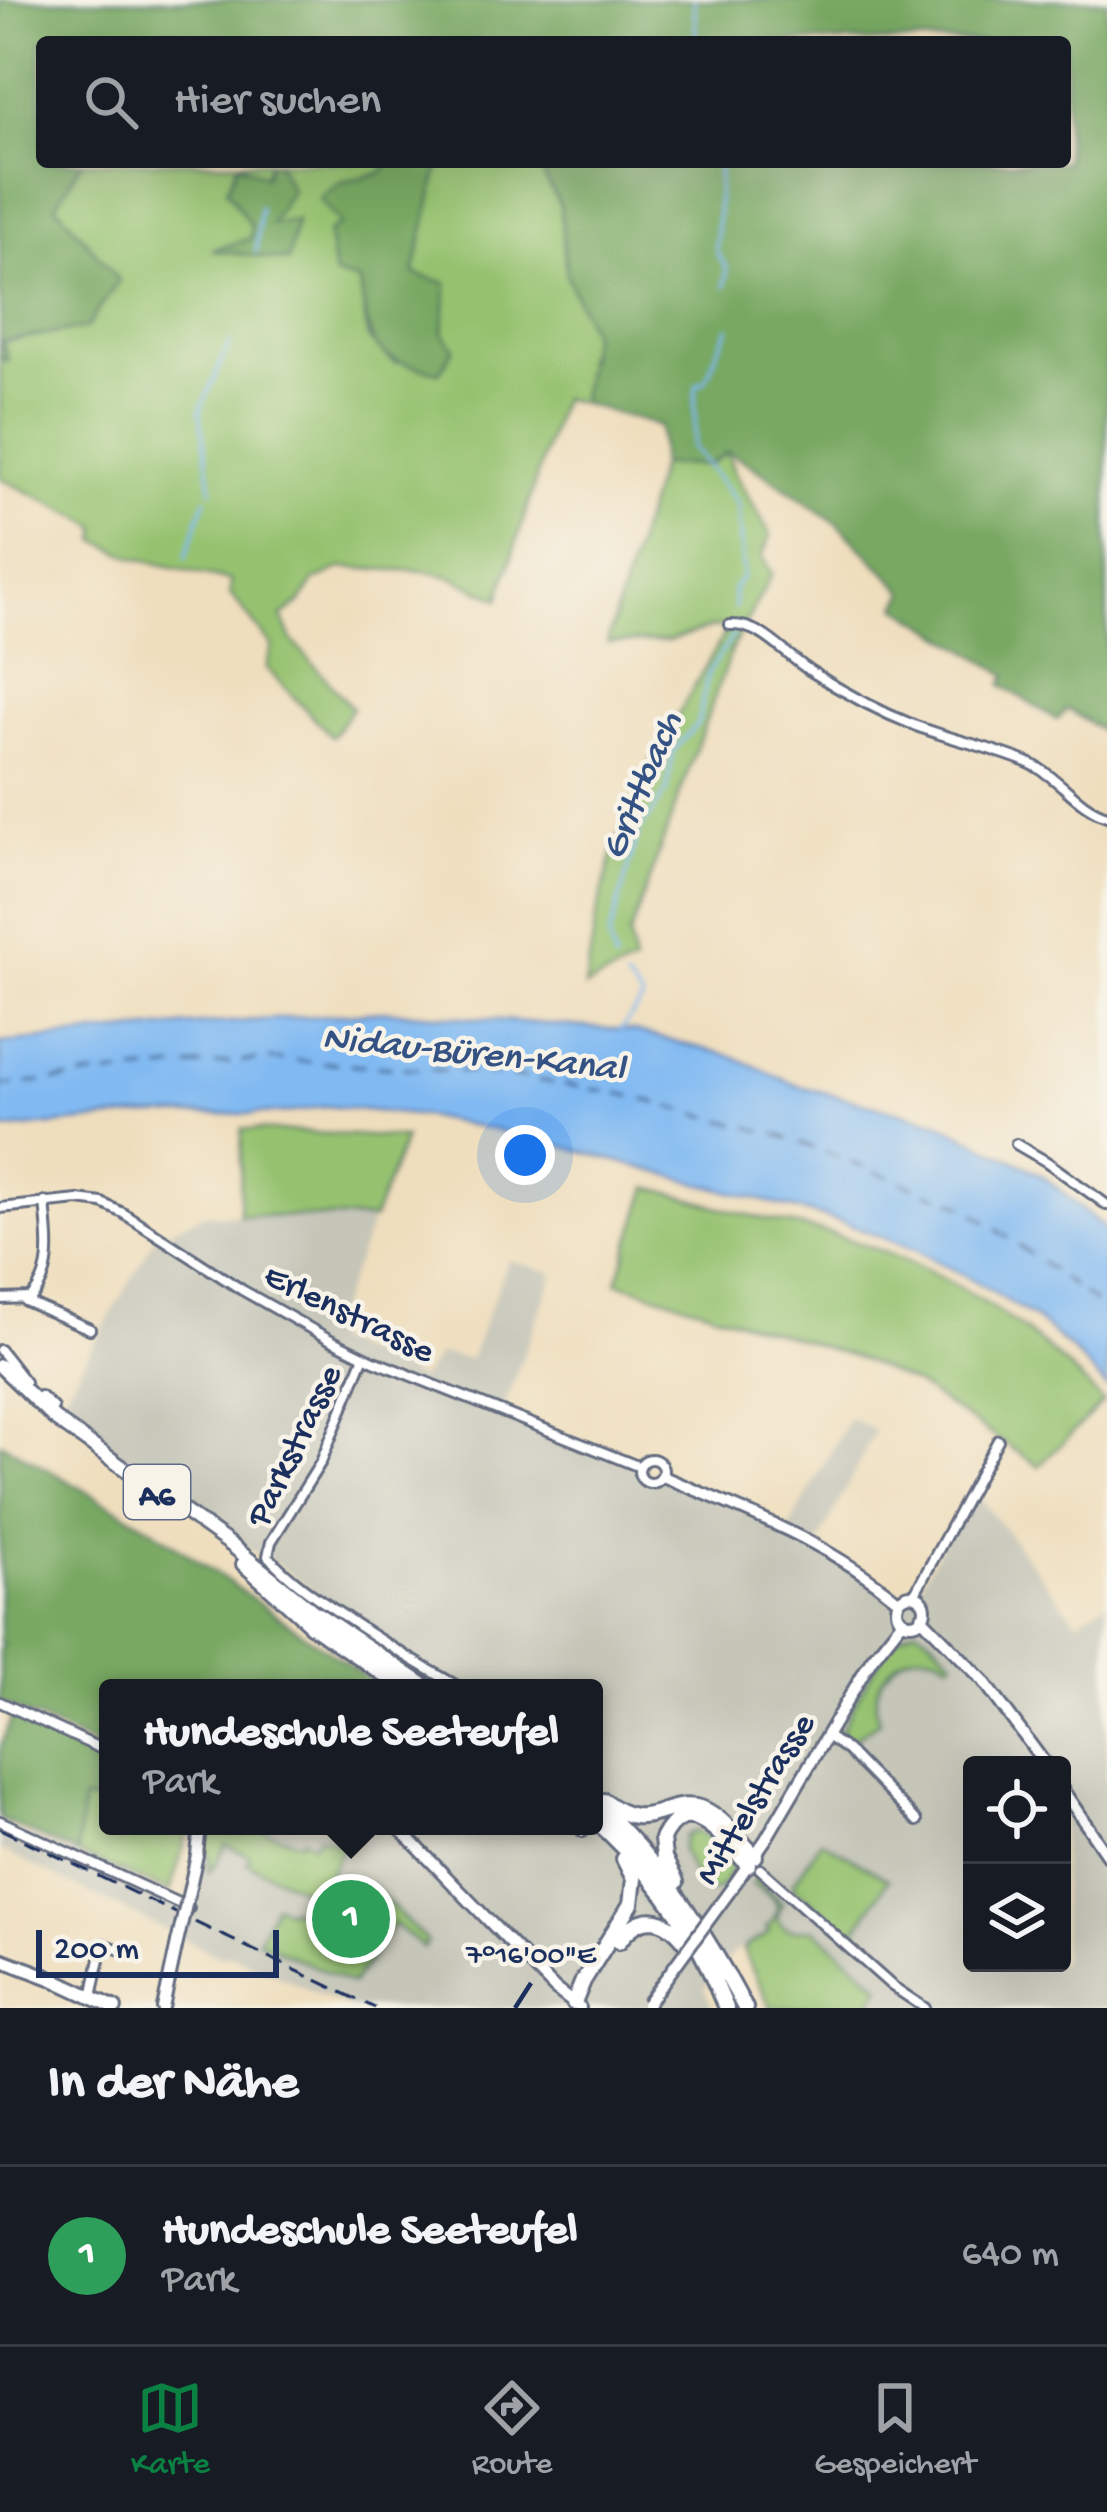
<!DOCTYPE html>
<html lang="de">
<meta charset="utf-8">
<style>
body{margin:0;font-family:"Gochi Hand",sans-serif;background:#242831;color:#f1f3f6}
.controls{position:absolute;right:36px;bottom:36px;display:grid;overflow:hidden;border-radius:12px;box-shadow:0 12px 48px #0002}
.controls button{width:108px;height:108px;display:grid;place-items:center;padding:0;border:0;border-bottom:3px solid #363941;background:#171b24;color:#f1f3f6;font:60px sans-serif}
.scale{position:absolute;left:36px;bottom:30px;width:243px;box-sizing:border-box;padding-left:12px;border:6px solid #1b2f5e;border-top:0;font-size:33px;line-height:42px;white-space:nowrap;color:#1b2f5e;-webkit-text-stroke:9px #f7f3e8;paint-order:stroke}
.you{position:absolute;left:525px;top:1155px;width:42px;height:42px;margin:-30px;border:9px solid #fff;border-radius:50%;background:#1a73e8;box-shadow:0 0 0 18px #1a73e833}
.badge{display:grid;place-items:center;width:78px;height:78px;border-radius:50%;background:#0b8043;color:#fff;font-size:39px;font-weight:700}
.pin{position:absolute;translate:-50% -50%;border:6px solid #fff;box-shadow:0 3px 12px #0006}
.popup{position:absolute;left:99px;top:1679px;width:504px;height:156px;box-sizing:border-box;display:grid;place-content:center;border-radius:12px;background:#171b24;filter:drop-shadow(0 3px 9px #0005);font-size:39px;white-space:nowrap;color:#9ea1a6}
.popup b{font-size:45px;color:#f1f3f6}
.popup::after{content:'';position:absolute;left:50%;top:100%;margin-left:-24px;border:24px solid transparent;border-top-color:#171b24}
.list{margin:0;padding:0;list-style:none}
h2{display:flex;justify-content:space-between;align-items:center;height:156px;margin:0;padding:0 48px;font-size:51px}
h2 small{font-size:39px;font-weight:400;color:#9ea1a6}
.list li{display:grid;grid-template-columns:78px 1fr auto;gap:36px;align-items:center;box-sizing:border-box;height:180px;padding:0 48px;border-top:3px solid #363941}
.list b{display:block;font-size:45px;white-space:nowrap}
.list p{margin:0;font-size:39px;white-space:nowrap;color:#9ea1a6}
.list em{font-size:39px;font-style:normal;color:#9ea1a6}
.icon{flex:none;width:66px;height:66px;fill:none;stroke:currentColor;stroke-width:2;stroke-linecap:round;stroke-linejoin:round}
.map{position:relative;flex:none;width:1107px;height:2008px;overflow:hidden}
.search{position:absolute;background:#171b24;box-shadow:0 12px 48px #0002;left:36px;right:36px;top:36px;height:132px;display:flex;align-items:center;gap:30px;box-sizing:border-box;padding:0 42px;border-radius:12px;color:#9ea1a6;font-size:45px}
.sheet{height:336px;background:#171b24}
nav{display:flex;justify-content:space-around;align-items:center;box-sizing:border-box;height:168px;border-top:3px solid #363941;background:#171b24;font-size:33px;color:#9ea1a6}
nav a{display:grid;justify-items:center;gap:6px}
nav .on{color:#0b8043}
.map>svg:first-child{display:block}
</style>
<div class="map">
<svg width="1107" height="2008" viewBox="0 0 1107 2008">
<rect width="100%" height="100%" fill="#f7f3e8"/>
<filter id="ink" filterUnits="userSpaceOnUse"><feTurbulence type="fractalNoise" baseFrequency=".00833" numOctaves="2"/><feDisplacementMap in="SourceGraphic" scale="24" xChannelSelector="R" yChannelSelector="G"/><feConvolveMatrix kernelMatrix="1 2 1 2 8 2 1 2 1" color-interpolation-filters="sRGB"/></filter>
<filter id="wash" filterUnits="userSpaceOnUse"><feTurbulence type="fractalNoise" baseFrequency=".004" numOctaves="4" result="noise"/><feDisplacementMap in="SourceGraphic" scale="48" xChannelSelector="R" yChannelSelector="G"/><feGaussianBlur stdDeviation="2.7" result="paint"/><feColorMatrix in="noise" values="0 0 0 0 0 0 0 0 0 0 0 0 0 0 0 0 0 1.4 0 .05"/><feComposite in="paint" operator="in"/></filter>
<g filter="url(#wash)">
<rect width="100%" height="100%" fill="#efdebd"/>
<path fill="#c5c5b8" fill-rule="evenodd" d="M205 1214 373 1219 330 1330 331 1340 420 1379 439 1354 470 1359 508 1260 554 1273 502 1412 789 1529 849 1418 875 1431 818 1544 899 1600 907 1595H914L972 1488 1077 1621 1107 1602V2008H808L758 1940 735 1951 704 1988 713 2008H349L231 1955 221 1957 0 1850V1824L195 1908 188 1896 200 1826H594V1688H433L439 1677 397 1652 268 1558V1562L57 1408 157 1235ZM972 1765H1062V1963H972Z"/>
<path fill="#96c26f" stroke="#587866" stroke-width="3" d="M82 162H269L265 177 239 163 227 190 252 227 251 239 216 250 287 261 296 220 270 225 290 190 277 162H388L382 173 341 182 340 225 360 282 368 338 395 363 443 333 446 283 413 274 438 162H536L560 205 566 274 591 332 580 403 561 398 499 599 451 577 425 571 342 568 314 581 300 603 282 616 292 640 352 708 332 737 266 668 272 646 230 594 231 581 135 558 97 541 98 528 89 522 0 478V358L7 360 3 341 86 328 56 204Z
M727 452 735 474 771 535 762 556 772 574 732 648 629 936 634 964 585 987 596 917 614 848 649 765 729 626 711 628 668 641 607 643 660 465H708Z
M242 1129 405 1138 373 1219 239 1215Z
M648 1187C678 1194 707 1204 737 1212 769 1221 802 1226 835 1235 942 1268 1027 1320 1103 1402L1039 1466 915 1384 855 1357 617 1282Z
M916 1628 928 1635 954 1659 950 1662C911 1634 863 1677 879 1721L846 1744 839 1733C856 1705 884 1634 916 1628Z
M83 1800 108 1805V1826H186L188 1832 170 1892 77 1854Z
M208 1826H265L264 1831 301 1842 303 1838 313 1844 318 1836 339 1843 345 1826H354L322 1887 314 1894 247 1863 250 1856 226 1845 215 1866 208 1872 210 1856 205 1852Z
M695 1831 708 1837 732 1866C714 1917 693 1878 682 1850L685 1836Z
M821 1840 888 1879 853 1936 792 1886Z
M755 1878 782 1904 777 1917C784 1935 800 1928 814 1929L881 1986 867 2008H771L743 1950C749 1939 763 1942 769 1931L766 1928C789 1907 772 1893 751 1884Z
M345 1880 353 1881 366 1892 372 1887 427 1942 423 1948 394 1924 352 1984 258 1940 275 1904 288 1911 290 1908 297 1911 300 1906 309 1910 337 1882Z"/>
<path fill="#78a862" stroke="#4a6c60" stroke-width="3" d="M0 0H1107V734L1067 709 1057 720 1002 685 1007 675 898 607 905 592 838 524 755 467 727 452 708 465H660V426L580 403 591 332 566 274 560 205 536 162H1065V42H42V162H82L56 205 119 280 86 328 3 341 8 361 0 358Z
M269 162H277L291 190 271 224 296 220 288 261 212 250 251 238V227L227 190 238 163 265 176Z
M388 162H438L439 166 414 274 447 283 443 333 454 348 440 372C368 357 371 351 360 282L334 275 328 233 340 224 319 198 341 182 382 173Z
M0 1442 151 1528 382 1688H108V1752L0 1702V1648L3 1646 0 1642Z
M12 1716 108 1758V1805L83 1800 77 1854 0 1819V1748Z"/>
<path fill="#81baf2" stroke="#4e74a8" stroke-width="3" d="M387 1011 633 1031 732 1056 796 1085 937 1122 1042 1175 1107 1231V1388L1073 1351 1036 1319 977 1282 915 1250 842 1222 529 1137 424 1116 326 1106 287 1113 141 1116 0 1130V1043L203 1024Z"/>
<g fill="none" stroke-linecap="round" stroke-linejoin="round">
<path stroke="#81baf2" stroke-width="3" d="M694 0 696 42
M719 162 716 251 727 268 725 287
M256 252 260 207
M729 327C726 337 721 341 717 351 712 362 711 373 703 383L697 384C692 406 698 426 692 447L738 504 743 575 733 589 735 608
M212 491 200 411 230 342
M186 557 206 498
M615 962 609 938 639 831 667 791 673 751 698 723 708 673 734 634
M620 1031 643 1000 626 980"/>
<path stroke="#345283" stroke-width="3" stroke-dasharray="15 12" stroke-linecap="butt" d="M0 1086 267 1059 499 1074 623 1094 782 1136 965 1206 1100 1306 1107 1314"/>
</g>
</g>
<g filter="url(#ink)">
<g fill="none" stroke-linecap="round" stroke-linejoin="round">
<defs>
<path id="minor" d="M730 625C761 623 784 654 809 670 841 691 880 712 916 726 953 740 994 748 1031 764 1059 777 1076 806 1107 816
M1016 1144 1047 1162 1107 1205
M0 1208 78 1200 102 1203 123 1213 242 1290 331 1340 374 1361 640 1467
M0 1299 31 1298C55 1271 48 1236 45 1202
M25 1301 90 1329
M0 1350 25 1382
M364 1356 321 1462 271 1542 268 1556C290 1580 315 1597 341 1614 380 1641 420 1665 461 1688
M40 1396 53 1408
M639 1471a12 12 0 1 1 24 0a12 12 0 1 1-24 0Z
M914 1595 998 1440
M0 1702 108 1752
M827 1736 847 1750 917 1821
M0 1821 189 1908
M576 1826 583 1832
M760 1869 892 1986 925 2008
M92 1997 103 1944 132 1954"/>
<path id="tertiary" d="M662 1476C749 1513 825 1540 899 1601"/>
<path id="secondary" d="M897 1609a14 14 0 1 1 28 0a14 14 0 1 1-28 0Z
M921 1617 983 1680 1046 1765
M1062 1789 1107 1855
M397 1826 555 1989 580 2008
M729 1892 766 1839 871 1660 903 1620
M188 1896 197 1855 200 1826
M163 2008 177 1943"/>
<path id="primary" d="M0 1959 53 1979 115 2008"/>
<path id="trunk" d="M0 1366 55 1419 230 1544 318 1615
M243 1564 311 1625"/>
<path id="motorway" d="M318 1615 427 1688
M311 1625 405 1688
M604 1801C647 1835 661 1801 696 1807 719 1811 739 1841 755 1856
M594 1802C659 1862 704 1930 745 2008
M594 1819C634 1854 672 1900 698 1946 709 1966 717 1988 726 2008
M676 1882 664 1858 662 1839C688 1786 726 1841 748 1865
M619 1941C641 1911 666 1915 687 1944
M574 2003 583 1981 631 1904 634 1879 624 1859"/>
</defs>
<use href="#minor" stroke="#656c7f" stroke-width="14"/>
<use href="#tertiary" stroke="#656c7f" stroke-width="15"/>
<use href="#secondary" stroke="#656c7f" stroke-width="16"/>
<use href="#primary" stroke="#656c7f" stroke-width="18"/>
<use href="#trunk" stroke="#656c7f" stroke-width="18"/>
<use href="#motorway" stroke="#656c7f" stroke-width="20"/>
<use href="#minor" stroke="#fff" stroke-width="8"/>
<use href="#tertiary" stroke="#fff" stroke-width="9"/>
<use href="#secondary" stroke="#fff" stroke-width="10"/>
<use href="#primary" stroke="#fff" stroke-width="12"/>
<use href="#trunk" stroke="#fff" stroke-width="12"/>
<use href="#motorway" stroke="#fff" stroke-width="14"/>
<path stroke="#1b2f5e" stroke-width="3" stroke-dasharray="18 9" stroke-linecap="butt" d="M0 1829 375 2008"/>
<defs>
<path id="secondary-bridge" d="M177 1943 188 1896
M647 2004 729 1892"/>
</defs>
<use href="#secondary-bridge" stroke="#656c7f" stroke-width="16" stroke-linecap="butt"/>
<use href="#secondary-bridge" stroke="#fff" stroke-width="10"/>
</g>
</g>
<path fill="none" stroke="#1b2f5e" stroke-width="4.5" d="M515 2008 531 1983"/>
<g text-anchor="middle" stroke-width="9" stroke-linejoin="round" paint-order="stroke">
<rect fill="#f7f3e8" stroke="#5d6a87" stroke-width="3" x="124" y="1465" width="66" height="54" rx="9"/>
<g font-size="33" font-weight="bold" fill="#1b2f5e">
<text x="157" y="1504">A6</text>
</g>
<g font-size="36" fill="#1b2f5e" stroke="#f7f3e8">
<text transform="translate(351 1310) rotate(26)" y="13">Erlenstrasse</text>
<text transform="translate(291 1444) rotate(-64)" y="13">Parkstrasse</text>
<text transform="translate(752 1797) rotate(-58)" y="13">Mittelstrasse</text>
</g>
<g font-size="39" font-style="italic" fill="#345283" stroke="#f7f3e8">
<text transform="translate(638 784) rotate(-67)" y="14">Grittbach</text>
<text transform="translate(474 1049) rotate(6)" y="14">Nidau-Büren-Kanal</text>
</g>
</g>
<g font-size="30" text-anchor="middle" fill="#1b2f5e" stroke="#f7f3e8" stroke-width="9" stroke-linejoin="round" paint-order="stroke">
<text x="531" y="1963">7°16'00"E</text>
</g>
</svg>
<div class="controls">
<button><svg class="icon" aria-label="locate" viewBox="0 0 24 24"><circle cx="12" cy="12" r="6"/><path d="M12 2v4M12 18v4M2 12h4M18 12h4"/></svg></button>
<button><svg class="icon" aria-label="layers" viewBox="0 0 24 24"><path d="M12 4l9 5-9 5-9-5zM3 14l9 5 9-5"/></svg></button>
</div>
<div class="scale">200 m</div>
<div class="you"></div>
<div class="pin badge" style="left:351px;top:1919px;background:#2e9e5b">1</div>
<div class="popup"><b>Hundeschule Seeteufel</b>Park</div>
<div class="search"><svg class="icon" aria-label="search" viewBox="0 0 24 24"><circle cx="10" cy="10" r="6"/><path d="M15 15l6 6"/></svg>Hier suchen</div>
</div>
<section class="sheet">
<h2>In der Nähe<small></small></h2>
<ul class="list">
<li><span class="badge" style="background:#2e9e5b">1</span><div><b>Hundeschule Seeteufel</b><p>Park</p></div><em>640 m</em></li>
</ul>
</section>
<nav>
<a class="on"><svg class="icon" aria-label="map" viewBox="0 0 24 24"><path d="M3 6l6-2 6 2 6-2v14l-6 2-6-2-6 2zM9 4v14M15 6v14"/></svg>Karte</a>
<a><svg class="icon" aria-label="directions" viewBox="0 0 24 24"><path d="M12 3l9 9-9 9-9-9zM9 14v-3h6M13 9l2 2-2 2"/></svg>Route</a>
<a><svg class="icon" aria-label="saved" viewBox="0 0 24 24"><path d="M7 4h10v16l-5-4-5 4z"/></svg>Gespeichert</a>
</nav>
